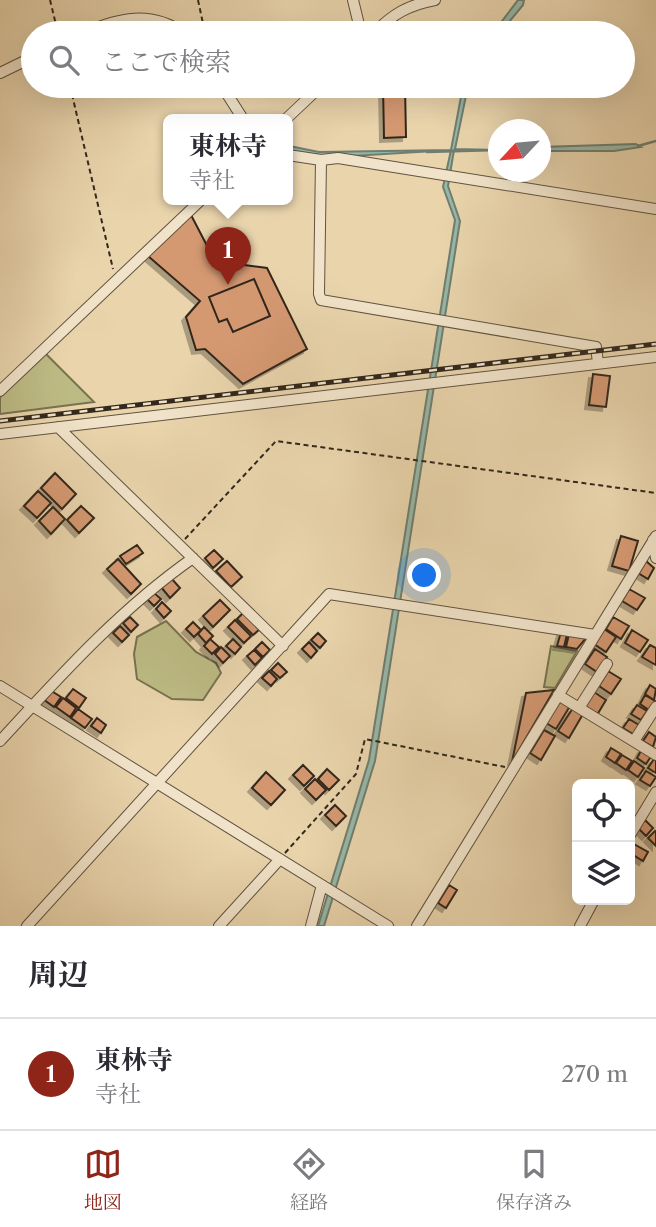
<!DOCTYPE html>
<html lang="ja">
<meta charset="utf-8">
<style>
body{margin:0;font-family:"Libre Caslon Text","Noto Serif JP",serif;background:#f2f2f3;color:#2b2b33}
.controls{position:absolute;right:21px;bottom:21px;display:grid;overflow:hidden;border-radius:10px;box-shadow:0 7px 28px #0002}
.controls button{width:63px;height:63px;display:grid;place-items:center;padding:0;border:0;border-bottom:2px solid #e1e1e2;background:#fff;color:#2b2b33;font:35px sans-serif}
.compass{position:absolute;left:488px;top:119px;width:63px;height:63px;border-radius:50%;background:#fff;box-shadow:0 7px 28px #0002;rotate:244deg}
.you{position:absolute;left:425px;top:576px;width:24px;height:24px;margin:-18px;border:5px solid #fff;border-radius:50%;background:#1a73e8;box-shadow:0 0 0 10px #1a73e833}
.badge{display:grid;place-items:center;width:46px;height:46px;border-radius:50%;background:#8f2418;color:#fff;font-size:23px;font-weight:700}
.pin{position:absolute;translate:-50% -58px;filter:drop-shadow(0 2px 4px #0008)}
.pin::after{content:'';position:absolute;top:37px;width:24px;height:21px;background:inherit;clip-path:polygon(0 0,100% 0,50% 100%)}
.popup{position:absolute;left:163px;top:114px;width:130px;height:91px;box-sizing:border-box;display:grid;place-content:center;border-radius:10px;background:#fff;filter:drop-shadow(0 2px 5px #0005);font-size:23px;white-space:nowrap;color:#7c7c81}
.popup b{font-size:26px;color:#2b2b33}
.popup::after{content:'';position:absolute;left:50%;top:100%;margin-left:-14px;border:14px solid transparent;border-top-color:#fff}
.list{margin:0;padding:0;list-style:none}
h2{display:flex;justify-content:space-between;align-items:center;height:91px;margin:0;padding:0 28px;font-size:30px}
h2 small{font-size:23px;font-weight:400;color:#7c7c81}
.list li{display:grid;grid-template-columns:46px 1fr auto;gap:21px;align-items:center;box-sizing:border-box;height:112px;padding:0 28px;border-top:2px solid #e1e1e2}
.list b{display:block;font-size:26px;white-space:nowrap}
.list p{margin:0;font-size:23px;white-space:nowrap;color:#7c7c81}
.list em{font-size:23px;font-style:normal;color:#7c7c81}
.icon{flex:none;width:38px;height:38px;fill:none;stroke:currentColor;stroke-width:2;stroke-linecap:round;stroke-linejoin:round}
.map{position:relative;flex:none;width:656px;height:926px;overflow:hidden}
.search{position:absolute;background:#fff;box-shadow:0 7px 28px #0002;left:21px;right:21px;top:21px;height:77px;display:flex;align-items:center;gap:18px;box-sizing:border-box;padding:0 24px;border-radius:38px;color:#7c7c81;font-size:26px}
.sheet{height:203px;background:#fff}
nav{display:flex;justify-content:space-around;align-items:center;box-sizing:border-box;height:98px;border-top:2px solid #e1e1e2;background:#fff;font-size:19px;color:#7c7c81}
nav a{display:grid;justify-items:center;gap:4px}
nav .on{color:#8f2418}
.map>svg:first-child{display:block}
</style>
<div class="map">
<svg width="656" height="926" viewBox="0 0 656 926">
<defs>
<filter id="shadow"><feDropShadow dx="-4" dy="4" stdDeviation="0" flood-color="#0004"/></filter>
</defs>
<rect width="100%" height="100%" fill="#e9d4ac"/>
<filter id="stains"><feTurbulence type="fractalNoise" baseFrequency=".00286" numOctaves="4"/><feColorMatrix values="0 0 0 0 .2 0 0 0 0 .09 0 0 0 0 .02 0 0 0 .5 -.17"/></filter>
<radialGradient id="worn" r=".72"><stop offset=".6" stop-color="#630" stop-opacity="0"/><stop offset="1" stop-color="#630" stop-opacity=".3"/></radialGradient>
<path fill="#bdbb85" stroke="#787250" stroke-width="2" d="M45 353 94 402 0 414V397Z
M166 621 196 652 216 663 221 673 203 700 172 699 137 679 134 654 137 637Z
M551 646 577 651 555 688 544 687Z"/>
<path fill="#97b8a8" stroke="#6f7e70" stroke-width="2" d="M518 0H524L523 5 500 33H493Z
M463 86H468L455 149 498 150H454L448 186 460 221 375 761 324 926H318L369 760 455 220 443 187 451 150 318 158 288 151 289 146 319 152 451 150Z
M636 144 641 147 614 151H541V147Z"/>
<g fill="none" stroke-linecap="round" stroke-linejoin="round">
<path stroke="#6f7e70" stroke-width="2.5" d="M638 146 656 141
M427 152 498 150"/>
</g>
<path fill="#d59972" stroke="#32281c" stroke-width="2" filter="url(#shadow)" d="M383 86H405L406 137 384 138Z
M191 215 215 261 267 268 307 349 243 384 205 349 196 350 186 317 200 301 148 256Z
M254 279 270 316 233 332 227 319 219 322 209 297Z
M593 374 610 376 606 407 589 405Z
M55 473 76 494 62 509 41 488Z
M38 491 51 503 37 518 24 506Z
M81 506 94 518 79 533 67 520Z
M53 507 65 519 51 534 39 521Z
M621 536 638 541 629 571 612 566Z
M137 545 143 553 126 564 120 556Z
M214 550 223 559 213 568 205 558Z
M118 559 141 584 131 594 107 569Z
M227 561 242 577 231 587 216 571Z
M646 561 654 568 648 579 638 573Z
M171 578 180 588 170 598 161 587Z
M629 589 645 598 637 610 622 601Z
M152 591 161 599 154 606 145 597Z
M220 600 230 610 213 627 203 616Z
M162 602 171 611 164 618 156 609Z
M244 612 260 629 253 635 237 619Z
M130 617 138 625 131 632 123 623Z
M613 617 629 626 621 639 606 629Z
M235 620 251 636 244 643 228 627Z
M193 622 201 630 194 637 186 629Z
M120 626 129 635 122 642 113 633Z
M204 627 213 636 206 643 198 634Z
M604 629 616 637 606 652 594 644Z
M632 630 648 640 640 652 625 643Z
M561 632 567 634 564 647 557 646Z
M318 633 326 641 320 648 311 640Z
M569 634 587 637 577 649 566 647Z
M210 639 219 647 212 654 204 646Z
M233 639 241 647 235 654 226 646Z
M262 642 270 650 263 657 255 649Z
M309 642 317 651 311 658 302 649Z
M650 645 656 648V665L642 657Z
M221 647 230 656 223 663 215 654Z
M595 649 607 657 597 672 585 664Z
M254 650 262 658 255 665 247 656Z
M278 663 287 672 280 678 271 670Z
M269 671 277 679 271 686 262 678Z
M608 671 621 679 611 694 599 686Z
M650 685 656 689 654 700 645 694Z
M73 689 86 698 79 708 66 698Z
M50 690 61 697 54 707 43 699Z
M554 690 512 762 526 693Z
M594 692 606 700 597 715 584 707Z
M645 695 655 701 649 710 640 704Z
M63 698 76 708 70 717 56 707Z
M560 699 570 706 556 729 546 723Z
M637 705 647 711 641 720 631 714Z
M573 708 583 714 569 738 558 731Z
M78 709 92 719 85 728 71 718Z
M97 718 106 725 101 733 91 726Z
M629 719 639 725 633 734 623 728Z
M544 730 555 736 541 760 530 753Z
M649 732 656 737 653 747 643 741Z
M611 748 621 754 615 763 606 757Z
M642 749 652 755 646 764 637 758Z
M622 755 632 761 626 770 616 763Z
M654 759 656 760V773L648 768Z
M634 761 644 768 638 777 628 770Z
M303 765 314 776 304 786 293 775Z
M327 769 339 780 329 790 318 779Z
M646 771 656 777 650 786 640 780Z
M266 772 285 790 271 805 252 788Z
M315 779 326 790 316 800 305 789Z
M335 805 346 816 336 826 325 815Z
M645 820 653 828 646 836 638 828Z
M655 831 656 832V846L648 838Z
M632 843 648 852 643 861 630 853Z
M449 885 457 890 446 908 438 903Z"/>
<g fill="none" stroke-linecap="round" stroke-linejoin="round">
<defs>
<path id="minor" d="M353 0 361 33
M84 33C118 18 151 10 183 33
M374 33C393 14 408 5 435 0
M0 73 33 57
M222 86 243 119
M286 119 321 86
M288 155 321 160 338 158 656 209
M321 160 319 294 321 300 596 347 598 363
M0 391 202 199
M58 427 283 646
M0 434 656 357
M653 540 656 558
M0 686 388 926
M558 695 656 755
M579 708 607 664
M0 741C61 675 119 610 193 558
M634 741 656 707
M630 835 656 792
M27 926 329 594 595 635
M219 926 280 859
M311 926 322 885
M417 926 656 536
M580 926 594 900"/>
</defs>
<use href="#minor" stroke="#605340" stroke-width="12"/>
<path stroke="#32281c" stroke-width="2" stroke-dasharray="5 3.5" stroke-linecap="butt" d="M50 0 58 33
M198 0 205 33
M70 86 113 269
M185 539 276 441 656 493
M285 853 356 774 365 739 505 767"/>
<use href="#minor" stroke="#f1e3c9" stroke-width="10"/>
<defs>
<path id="rail" d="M0 421 656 344"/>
</defs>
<use href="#rail" stroke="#32281c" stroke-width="5"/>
<use href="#rail" stroke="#f1e3c9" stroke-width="2.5" stroke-dasharray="8" stroke-linecap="butt"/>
</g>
<rect width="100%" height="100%" filter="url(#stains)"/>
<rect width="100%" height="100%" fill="url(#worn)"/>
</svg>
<div class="controls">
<button><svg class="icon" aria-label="locate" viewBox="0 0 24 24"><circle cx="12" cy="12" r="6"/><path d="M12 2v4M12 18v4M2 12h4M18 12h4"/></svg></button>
<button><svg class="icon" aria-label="layers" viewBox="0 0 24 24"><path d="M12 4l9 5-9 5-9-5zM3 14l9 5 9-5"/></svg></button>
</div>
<svg class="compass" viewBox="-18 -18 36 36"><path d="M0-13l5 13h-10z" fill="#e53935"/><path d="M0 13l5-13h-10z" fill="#7c7c81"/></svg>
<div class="you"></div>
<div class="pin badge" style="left:228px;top:285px">1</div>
<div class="popup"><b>東林寺</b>寺社</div>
<div class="search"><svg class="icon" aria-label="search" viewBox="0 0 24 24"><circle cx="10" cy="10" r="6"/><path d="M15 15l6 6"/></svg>ここで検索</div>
</div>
<section class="sheet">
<h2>周辺<small></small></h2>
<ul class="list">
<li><span class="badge">1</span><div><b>東林寺</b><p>寺社</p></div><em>270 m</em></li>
</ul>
</section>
<nav>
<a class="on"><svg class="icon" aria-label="map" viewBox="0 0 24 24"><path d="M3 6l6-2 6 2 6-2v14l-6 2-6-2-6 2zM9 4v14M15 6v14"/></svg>地図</a>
<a><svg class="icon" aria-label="directions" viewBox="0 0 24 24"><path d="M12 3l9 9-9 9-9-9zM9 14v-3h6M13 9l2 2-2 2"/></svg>経路</a>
<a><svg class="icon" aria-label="saved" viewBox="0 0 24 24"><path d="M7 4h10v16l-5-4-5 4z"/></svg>保存済み</a>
</nav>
